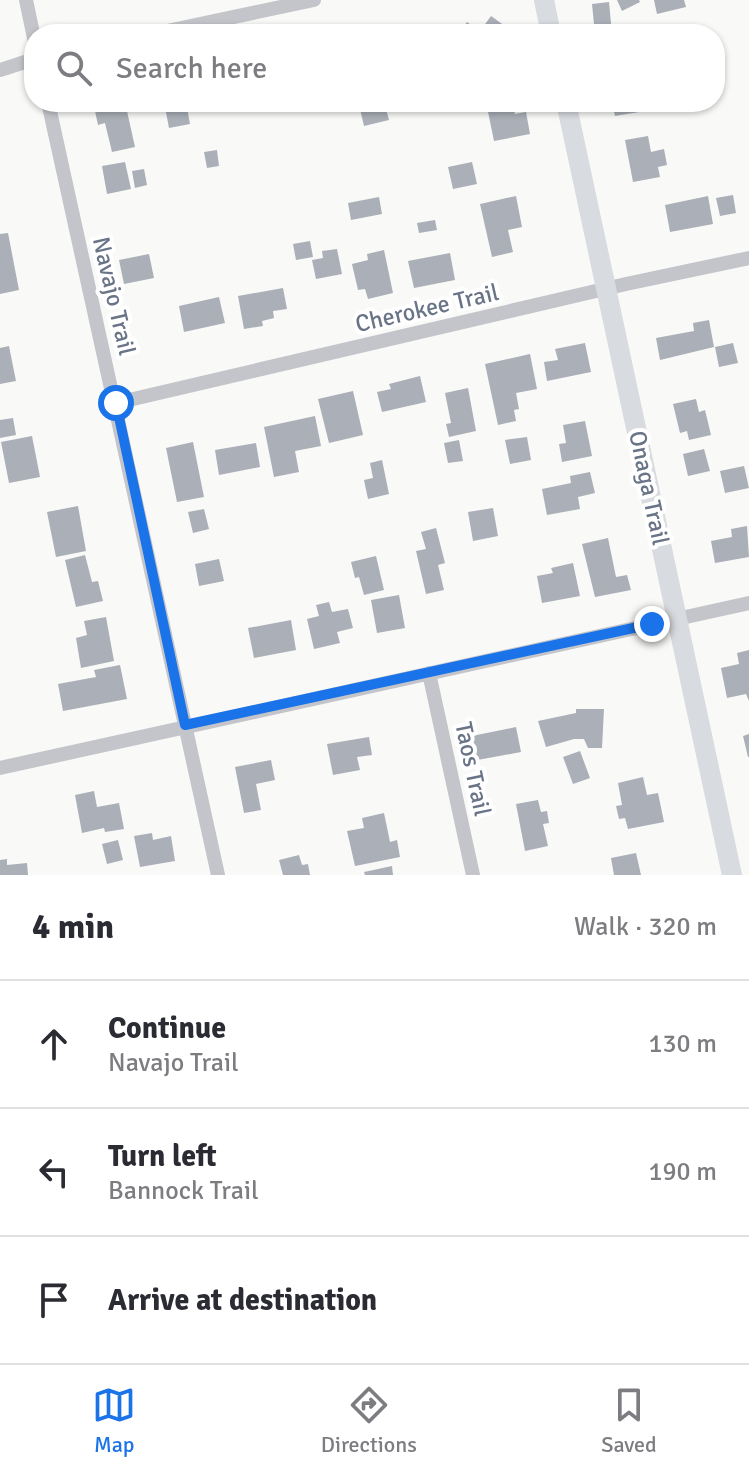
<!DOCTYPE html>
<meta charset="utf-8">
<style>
body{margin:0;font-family:Signika,sans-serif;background:#f7f7f7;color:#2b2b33}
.stop{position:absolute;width:24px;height:24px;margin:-18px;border:6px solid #1a73e8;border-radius:50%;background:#fff}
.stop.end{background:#1a73e8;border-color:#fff;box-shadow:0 2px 8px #0008}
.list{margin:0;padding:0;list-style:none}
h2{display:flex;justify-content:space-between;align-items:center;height:104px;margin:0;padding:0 32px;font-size:34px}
h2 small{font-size:26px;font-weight:400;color:#7c7c81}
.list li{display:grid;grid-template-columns:52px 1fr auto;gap:24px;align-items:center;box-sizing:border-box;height:128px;padding:0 32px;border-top:2px solid #e1e1e2}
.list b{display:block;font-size:30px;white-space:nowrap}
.list p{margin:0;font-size:26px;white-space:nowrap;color:#7c7c81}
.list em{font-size:26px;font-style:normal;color:#7c7c81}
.icon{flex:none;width:44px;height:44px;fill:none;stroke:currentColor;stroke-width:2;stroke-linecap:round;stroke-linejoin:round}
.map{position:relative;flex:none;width:749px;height:875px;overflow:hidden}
.search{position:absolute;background:#fff;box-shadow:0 2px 6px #0004;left:24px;right:24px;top:24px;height:88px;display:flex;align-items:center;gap:20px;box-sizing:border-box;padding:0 28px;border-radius:32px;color:#7c7c81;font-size:30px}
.sheet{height:488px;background:#fff}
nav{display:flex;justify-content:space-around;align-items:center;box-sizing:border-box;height:112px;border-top:2px solid #e1e1e2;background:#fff;font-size:22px;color:#7c7c81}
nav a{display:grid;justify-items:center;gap:4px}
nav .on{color:#1a73e8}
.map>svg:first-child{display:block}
</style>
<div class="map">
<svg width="749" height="875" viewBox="0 0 749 875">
<rect width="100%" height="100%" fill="#f9f9f7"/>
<path fill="#aaafb8" d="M617 0H639L640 2 622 11Z
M654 0H684L686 7 657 14Z
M609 2 612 34H595L592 4Z
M491 16 505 26 500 34H458L467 22 480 31Z
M443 24 445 34H402V33Z
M674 28 675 34H653V33Z
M93 102H125L135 147 112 152 105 123 98 125Z
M164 102H186L190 124 169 128Z
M372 102H384L389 120 364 126 359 105Z
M486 102H512L515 114 526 112 530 134 494 141Z
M612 102H637L639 112 615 116Z
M648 136 651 152 664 149 667 165 658 167 660 177 633 182 625 140Z
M217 150 219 166 207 168 204 152Z
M125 162 131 189 107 194 102 166Z
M472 162 477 184 453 189 448 167Z
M144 169 147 185 135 188 132 171Z
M733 195 736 213 720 216 716 198Z
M516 196 522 227 508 230 513 252 492 257 480 204Z
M708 196 713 224 670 232 665 205Z
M379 197 382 214 351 220 348 203Z
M435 220 437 230 419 233 417 223Z
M8 233 19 290 0 294V234Z
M310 241 313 257 296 260 293 244Z
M337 249 342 274 316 279 312 260 323 258 322 251Z
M384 250 393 293 368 299 365 289 358 290 352 264 368 260 367 254Z
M450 253 455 280 414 288 408 261Z
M149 254 154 278 124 284 119 260Z
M283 288 287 309 273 311 274 318 262 321 263 326 244 329 238 296Z
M219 297 225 323 184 332 179 306Z
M709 320 714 347 660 360 656 338 694 331 693 323Z
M585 343 591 372 547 381 544 362 558 360 555 349Z
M733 343 738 363 719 367 715 347Z
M9 346 16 381 0 384V348Z
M530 354 537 389 516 393 519 409 514 410 516 421 498 425 485 364Z
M420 376 426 402 382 412 377 392 391 389 389 384Z
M468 388 476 431 449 437 446 424 451 423 445 393Z
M353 391 363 435 329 443 318 399Z
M696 399 699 412 705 410 711 435 689 440 687 431 680 433 673 404Z
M315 416 321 446 295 451 299 472 274 477 264 427Z
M13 418 16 435 0 438V420Z
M585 421 592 456 562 462 559 444 566 443 563 425Z
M32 436 40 477 9 483 1 442Z
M527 437 531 460 510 464 505 440Z
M459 440 463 461 448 463 444 443Z
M193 442 204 497 177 502 166 448Z
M256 443 260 467 219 475 215 450Z
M704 449 710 471 688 476 683 454Z
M382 460 389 494 368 499 364 480 373 478 370 463Z
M744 466 749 488 725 493 720 471Z
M590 472 595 493 578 497 580 509 547 515 542 489 571 483 570 476Z
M78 506 86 551 56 557 47 512Z
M493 508 498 536 473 541 468 512Z
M204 509 209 529 193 533 188 512Z
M747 526 749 557 715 563 711 541 732 537 731 529Z
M436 528 445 563 438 565 444 590 426 594 416 551 426 549 421 532Z
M608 538 616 577 627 575 631 590 595 597 582 544Z
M85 555 92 582 98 581 103 601 76 607 65 560Z
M376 556 384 590 364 595 359 577 355 578 351 562Z
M219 559 224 581 199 586 195 564Z
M573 563 580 596 542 603 537 576 553 573 551 568Z
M399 595 405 628 377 633 371 600Z
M329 602 332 612 348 609 353 628 337 632 340 643 314 649 307 619 319 616 316 605Z
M106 617 114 661 81 668 76 638 87 635 84 621Z
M291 620 296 650 254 658 248 628Z
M749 650V701L746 694 727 698 721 668 739 664 737 653Z
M120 665 127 699 63 711 58 684 96 677 94 670Z
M576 709H604L602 748H588L584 739H574L546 747 538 721 576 713Z
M516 727 521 752 472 761 467 737Z
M749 734V757H748L743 736Z
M369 737 372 755 357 757 360 770 333 775 327 744Z
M580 751 590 778 573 784 563 757Z
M271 760 275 780 256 784 261 810 244 813 235 767Z
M643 777 647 795 658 793 664 822 628 829 625 818 619 819 616 806 622 805 618 783Z
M94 791 97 807 119 803 124 829 105 832 104 828 82 833 75 795Z
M538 800 541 812 547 811 549 823 543 824 548 846 525 851 516 804Z
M384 813 390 842 397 840 400 857 355 866 347 831 364 828 362 818Z
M152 833 153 840 171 836 175 861 140 867 134 836Z
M118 840 123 860 107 864 102 844Z
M636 853 641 875H614L611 858Z
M299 855 302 865 308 864 310 875H283L279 860Z
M7 859V865L27 863 28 875H0V860Z
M392 866 393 875H365L364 872Z"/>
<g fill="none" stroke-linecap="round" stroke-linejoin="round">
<path stroke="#c3c5ca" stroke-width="14" d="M26 0 34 38
M153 34 314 0
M0 70 34 59
M48 102 218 875
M116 403 626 284 749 258
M429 673 473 875
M0 768 749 603"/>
<path stroke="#d8dbdf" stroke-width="20" d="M544 0 551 34
M566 102 732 875"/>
</g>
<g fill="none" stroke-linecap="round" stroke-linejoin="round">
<path stroke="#1a73e8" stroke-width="10" d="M116 403 185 725 652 624"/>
</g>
<g text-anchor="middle" stroke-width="8" stroke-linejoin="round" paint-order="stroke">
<g font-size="24" fill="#6a7487" stroke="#fff">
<text transform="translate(114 296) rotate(77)" y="8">Navajo Trail</text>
<text transform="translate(427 308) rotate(-13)" y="8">Cherokee Trail</text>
<text transform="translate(649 488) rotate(78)" y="8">Onaga Trail</text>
<text transform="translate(473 769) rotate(78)" y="8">Taos Trail</text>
</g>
</g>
</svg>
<div class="stop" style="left:116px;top:403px"></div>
<div class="stop end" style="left:652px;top:624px"></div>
<div class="search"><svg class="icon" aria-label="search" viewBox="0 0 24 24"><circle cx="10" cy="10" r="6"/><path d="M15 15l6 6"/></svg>Search here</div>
</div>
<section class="sheet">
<h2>4 min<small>Walk · 320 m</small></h2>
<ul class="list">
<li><svg class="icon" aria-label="ahead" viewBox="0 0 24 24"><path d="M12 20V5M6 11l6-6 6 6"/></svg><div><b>Continue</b><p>Navajo Trail</p></div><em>130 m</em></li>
<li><svg class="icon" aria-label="left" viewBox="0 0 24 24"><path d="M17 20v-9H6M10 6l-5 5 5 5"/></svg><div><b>Turn left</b><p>Bannock Trail</p></div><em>190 m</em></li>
<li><svg class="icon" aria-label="arrive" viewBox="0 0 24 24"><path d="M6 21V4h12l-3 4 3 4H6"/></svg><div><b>Arrive at destination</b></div></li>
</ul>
</section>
<nav>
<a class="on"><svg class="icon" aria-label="map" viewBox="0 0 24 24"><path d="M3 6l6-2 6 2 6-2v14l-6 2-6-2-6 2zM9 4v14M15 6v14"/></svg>Map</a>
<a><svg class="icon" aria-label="directions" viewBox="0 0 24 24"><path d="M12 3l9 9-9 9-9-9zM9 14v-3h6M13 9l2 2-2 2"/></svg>Directions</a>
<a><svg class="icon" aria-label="saved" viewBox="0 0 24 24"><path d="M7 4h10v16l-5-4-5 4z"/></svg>Saved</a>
</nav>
